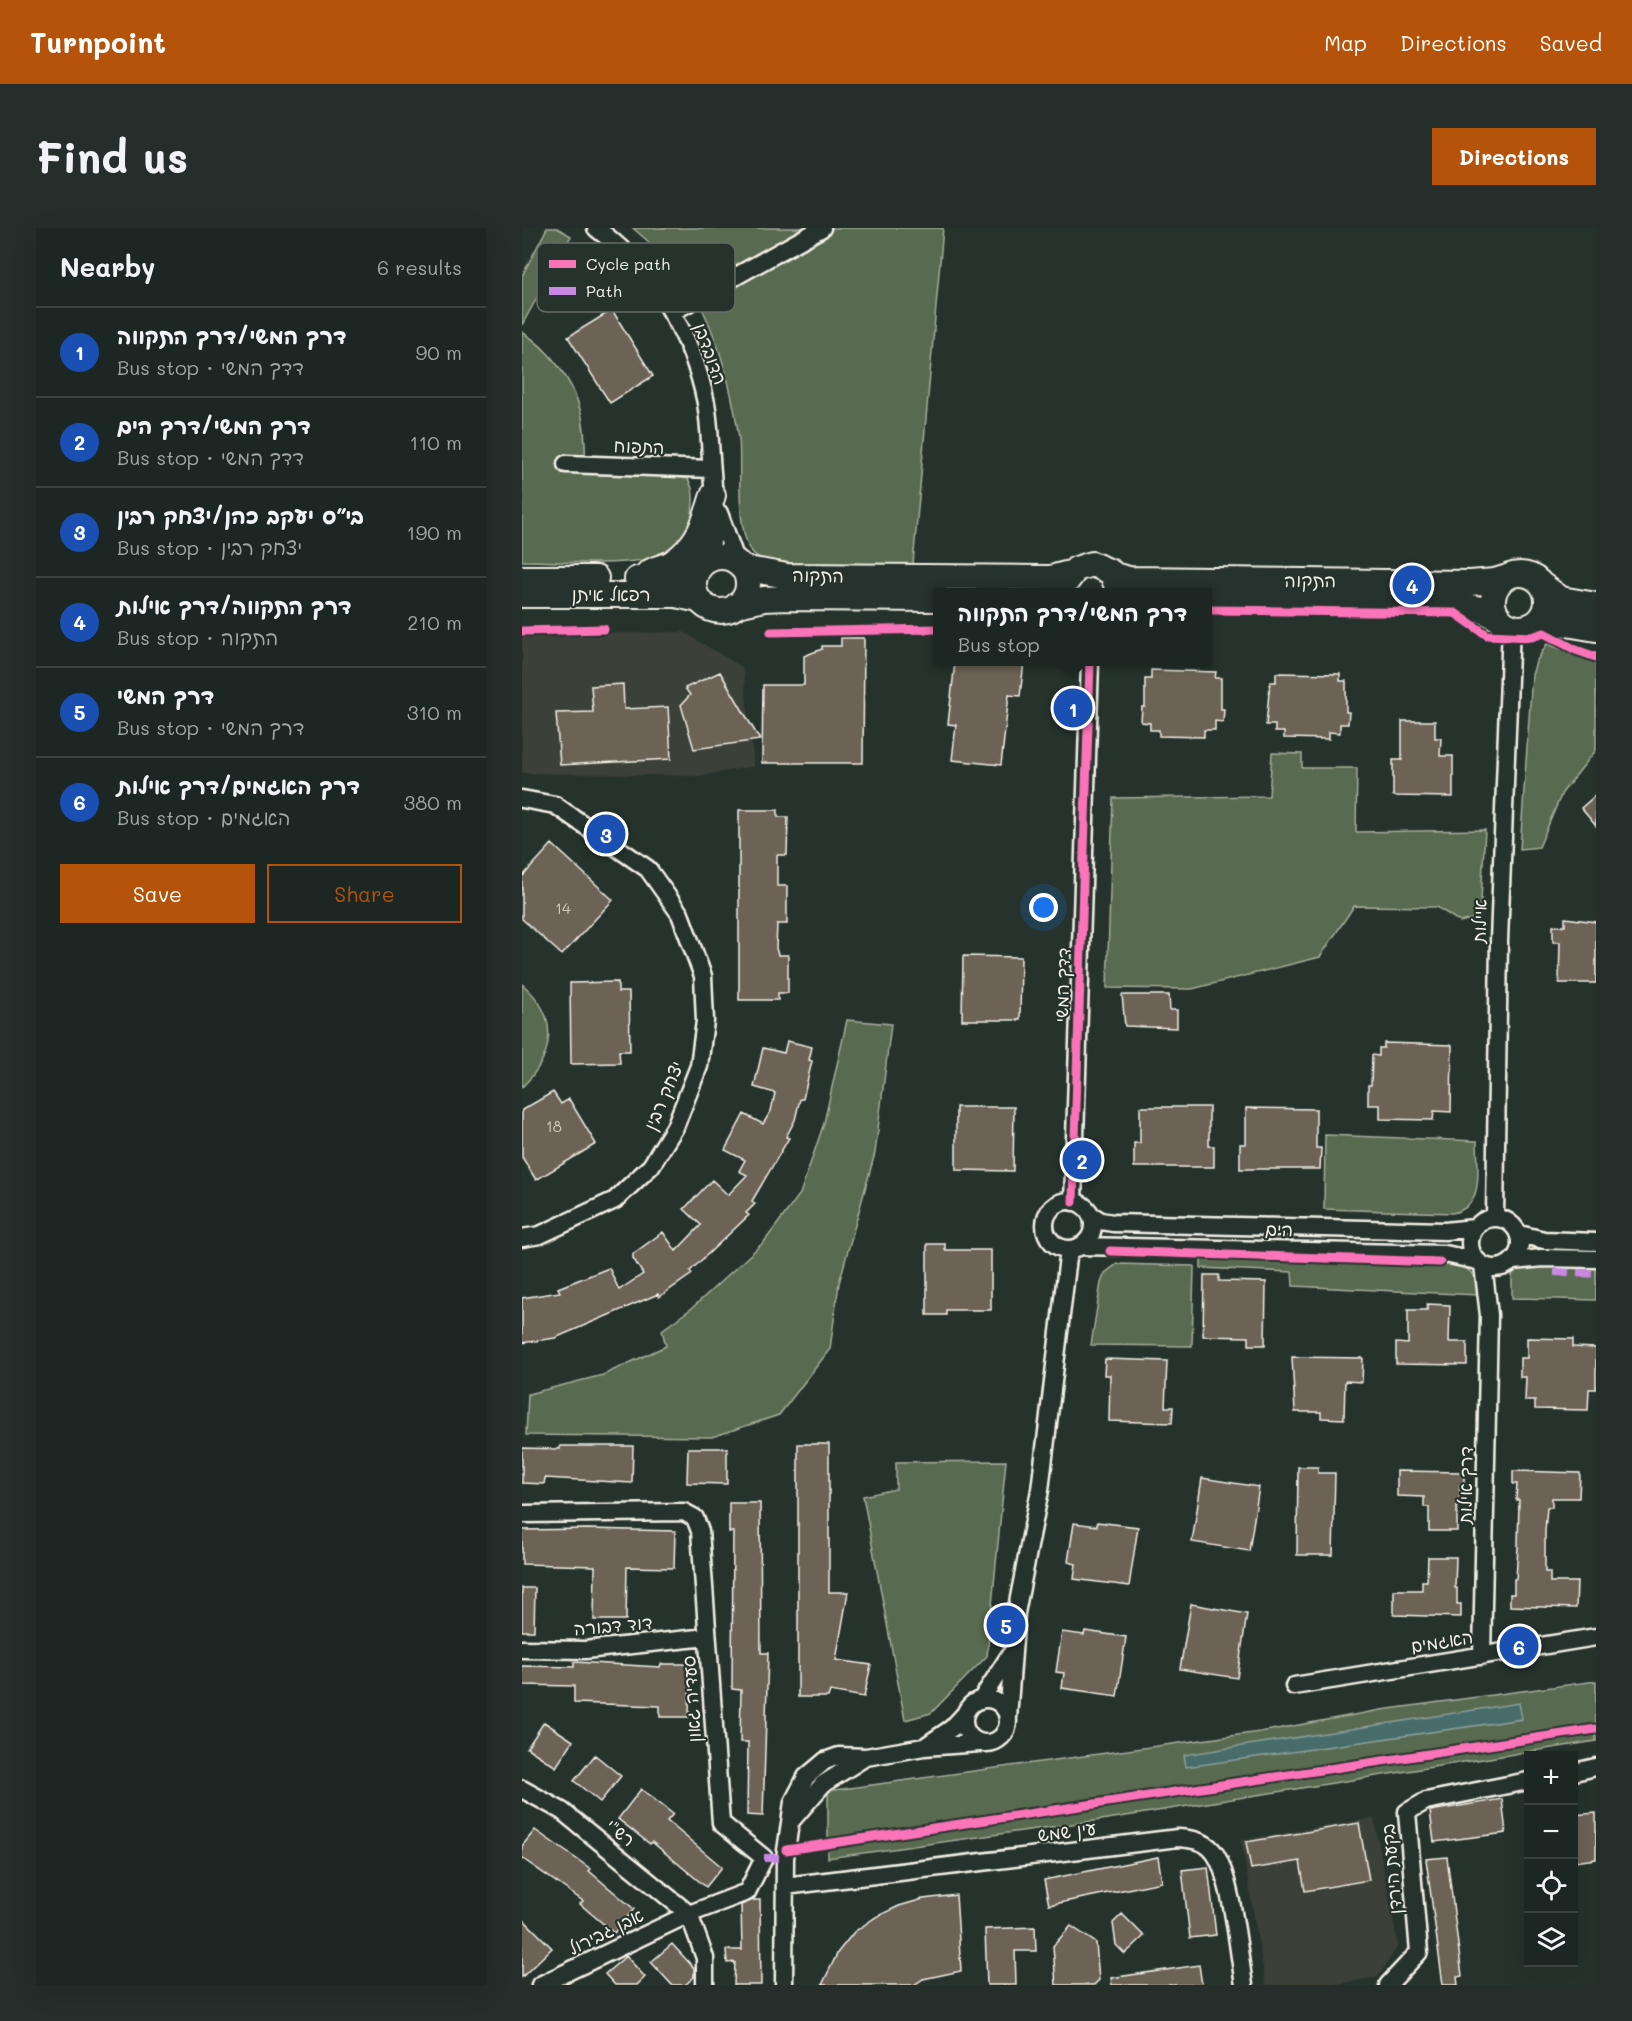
<!DOCTYPE html>
<meta charset="utf-8">
<style>
body{margin:0;font-family:Mali,"Playpen Sans Hebrew",sans-serif;background:#252e2a;color:#f1f3f6}
.controls{position:absolute;right:18px;bottom:18px;display:grid;overflow:hidden;border-radius:0px;box-shadow:0 6px 24px #0002}
.controls button{width:54px;height:54px;display:grid;place-items:center;padding:0;border:0;border-bottom:2px solid #3a4340;background:#1c2622;color:#f1f3f6;font:30px sans-serif}
.you{position:absolute;left:522px;top:680px;width:21px;height:21px;margin:-15px;border:4px solid #fff;border-radius:50%;background:#1a73e8;box-shadow:0 0 0 9px #1a73e833}
.badge{display:grid;place-items:center;width:39px;height:39px;border-radius:50%;background:#b45309;color:#fff;font-size:20px;font-weight:700}
.pin{position:absolute;translate:-50% -50%;border:3px solid #fff;box-shadow:0 2px 6px #0006}
.popup{position:absolute;left:411px;top:360px;width:279px;height:78px;box-sizing:border-box;display:grid;place-content:center;border-radius:0px;background:#1c2622;filter:drop-shadow(0 2px 4px #0005);font-size:20px;white-space:nowrap;color:#a0a5a5}
.popup b{font-size:22px;color:#f1f3f6}
.popup::after{content:'';position:absolute;left:50%;top:100%;margin-left:-12px;border:12px solid transparent;border-top-color:#1c2622}
.list{margin:0;padding:0;list-style:none}
h2{display:flex;justify-content:space-between;align-items:center;height:78px;margin:0;padding:0 24px;font-size:26px}
h2 small{font-size:20px;font-weight:400;color:#a0a5a5}
.list li{display:grid;grid-template-columns:39px 1fr auto;gap:18px;align-items:center;box-sizing:border-box;height:90px;padding:0 24px;border-top:2px solid #3a4340}
.list b{display:block;font-size:22px;white-space:nowrap}
.list p{margin:0;font-size:20px;white-space:nowrap;color:#a0a5a5}
.list em{font-size:20px;font-style:normal;color:#a0a5a5}
.actions{display:flex;gap:12px;padding:18px 24px}
.actions a{flex:1;padding:14px 0;border:2px solid #b45309;border-radius:0px;text-align:center;font-size:21px;color:#b45309}
.actions .main{background:#b45309;color:#fff}
.icon{flex:none;width:33px;height:33px;fill:none;stroke:currentColor;stroke-width:2;stroke-linecap:round;stroke-linejoin:round}
.map{position:relative;flex:none;width:1074px;height:1757px;overflow:hidden;border-radius:0px}
header{display:flex;align-items:center;gap:36px;box-sizing:border-box;height:84px;padding:0 30px;background:#b45309;color:#fff}
header strong{font-size:28px}
nav{display:flex;gap:33px;margin-inline-start:auto;font-size:21px}
.intro{display:flex;align-items:center;justify-content:space-between;box-sizing:border-box;height:144px;padding:0 36px}
h1{margin:0;font-size:42px}
.button{padding:15px 27px;border-radius:0px;background:#b45309;color:#fff;font-size:21px;font-weight:700}
main{display:flex;gap:36px;padding:0 36px}
aside{flex:1;background:#1c2622;border-radius:0px;box-shadow:0 6px 24px #0002}
.map>svg:first-child{display:block}
</style>
<header>
<strong>Turnpoint</strong>
<nav><a>Map</a><a>Directions</a><a>Saved</a></nav>
</header>
<div class="intro"><h1>Find us</h1><a class="button">Directions</a></div>
<main>
<aside>
<h2>Nearby<small>6 results</small></h2>
<ul class="list">
<li><span class="badge" style="background:#1a4fb4">1</span><div><b>דרך המשי/דרך התקווה</b><p>Bus stop · דדך המשי</p></div><em>90 m</em></li>
<li><span class="badge" style="background:#1a4fb4">2</span><div><b>דרך המשי/דרך הים</b><p>Bus stop · דדך המשי</p></div><em>110 m</em></li>
<li><span class="badge" style="background:#1a4fb4">3</span><div><b>בי״ס יעקב כהן/יצחק רבין</b><p>Bus stop · יצחק רבין</p></div><em>190 m</em></li>
<li><span class="badge" style="background:#1a4fb4">4</span><div><b>דרך התקווה/דרך אילות</b><p>Bus stop · התקוה</p></div><em>210 m</em></li>
<li><span class="badge" style="background:#1a4fb4">5</span><div><b>דרך המשי</b><p>Bus stop · דרך המשי</p></div><em>310 m</em></li>
<li><span class="badge" style="background:#1a4fb4">6</span><div><b>דרך האגמים/דרך אילות</b><p>Bus stop · האגמים</p></div><em>380 m</em></li>
</ul>
<div class="actions"><a class="main">Save</a><a>Share</a></div>
</aside>
<div class="map">
<svg width="1074" height="1757" viewBox="0 0 1074 1757">
<rect width="100%" height="100%" fill="#26332d"/>
<filter id="ink" filterUnits="userSpaceOnUse"><feTurbulence type="fractalNoise" baseFrequency=".0167" numOctaves="2"/><feDisplacementMap in="SourceGraphic" scale="12" xChannelSelector="R" yChannelSelector="G"/><feConvolveMatrix kernelMatrix="1 2 1 2 8 2 1 2 1" color-interpolation-filters="sRGB"/></filter>
<g filter="url(#ink)">
<path fill="#3b4139" d="M161 404 221 440 232 538 178 548 0 545V407Z
M852 1590 876 1718 856 1749 808 1757H744L719 1612Z"/>
<path fill="#596b4f" stroke="#a6ae9c" stroke-width="1.5" d="M25 0H35L49 8 0 97V48Z
M111 0H421L391 336C363 336 256 340 236 329 211 315 220 236 217 210 210 161 197 110 173 67 159 40 133 20 111 0Z
M0 104C26 120 50 151 58 181 64 201 63 225 64 246L158 249 166 251C173 263 171 274 170 287 169 306 157 322 139 328 98 340 42 333 0 333Z
M1025 416 1074 433V522L1040 565 1017 619 998 621 1010 447 1014 434Z
M750 525 780 526V540H835L834 604 963 602 958 689 938 694 915 679 832 678 798 729 670 761 585 760 591 570 747 568Z
M0 756C38 788 33 827 0 859Z
M325 792 369 796 353 925 317 1055 308 1121 257 1187 190 1209 4 1207 6 1166 81 1147 144 1118 140 1102 170 1080 242 1014 278 966 302 895Z
M803 907 955 913C955 939 964 979 930 985L802 981Z
M679 1023 935 1034C951 1043 954 1049 956 1067L771 1058 770 1044 679 1040Z
M1001 1034 1074 1035V1072L990 1070V1047Z
M595 1036 672 1038 670 1118 569 1117 579 1055 583 1045Z
M484 1233 465 1428 409 1485 383 1492 341 1268 374 1261V1234Z
M1074 1453V1513L579 1592 306 1630V1563L738 1504 859 1482Z"/>
<path fill="#476c6b" stroke="#8ca19d" stroke-width="1.5" d="M997 1475 1000 1491 664 1539 662 1527Z"/>
<path fill="#6c6256" stroke="#f4f1e8" stroke-width="1.5" d="M90 82 131 148 88 175 46 109Z
M319 410H342L341 535H240L241 457H282V428L300 421V418H319Z
M433 434H502L498 468 487 467 479 537 430 532 434 497 426 496Z
M629 442 694 444 693 450H699V481H702L701 494 693 493V502H682V509L637 508V502H628V495L619 494 620 479H623V451H629Z
M198 444 238 512 172 521 159 477 168 467 163 460Z
M754 445 818 446V453H824V484H827L826 496H818V505L807 504V511L762 510V504H753V497H744L748 454H754Z
M101 456 102 481 146 479 149 531 38 537 34 485 71 484 69 458Z
M880 493H913V510H919L918 528H931V569L871 568V532H880Z
M1074 567V598L1059 580Z
M217 582H256V589H266L265 627H255V658H265V696H255L254 720 256 727H266V765H256V772H217Z
M30 616 91 672 40 727 0 691V649Z
M1043 690 1074 694V755H1037L1038 714H1031V698H1043Z
M441 728 499 729 498 792H440Z
M96 754V764H107L108 823H97L98 835 49 836 48 755Z
M600 767H647L648 782H655V800L603 798Z
M265 813 290 819 287 832 290 833 281 871H278L273 892 264 909 267 910 230 973 233 976 224 985 227 987 168 1043 170 1046 137 1069 136 1066 33 1110 0 1115V1070L38 1064 36 1060 87 1040 97 1062 121 1046 111 1030V1026L141 1004 154 1023 179 997 162 981 190 952 206 967 225 947 217 943 223 932 203 922 222 886 241 896 249 883 253 865 232 859 241 820 262 825Z
M862 815 930 817 929 884 912 883 911 892 858 891V877H846V857H849L850 827 857 828V820H862Z
M31 864 39 876 47 871 74 916 14 952 0 929V882Z
M434 879H492L491 943 434 942Z
M618 879H687V918H692V939H612V915H618Z
M724 880 794 881V920H799L798 941H718V916H724Z
M405 1016H423V1022H469V1082H424V1087H405Z
M682 1047H697V1053L744 1054 743 1117H727V1109L681 1108Z
M905 1076 928 1077 927 1114H945V1137L874 1136V1115L886 1116V1082H905Z
M1005 1110 1051 1111V1119L1074 1120V1161H1067L1066 1182 1013 1181V1173H1003L1004 1149H998V1130H1005Z
M770 1129 841 1130 840 1154 823 1153 822 1191 799 1190V1184H773Z
M583 1131 645 1133 643 1179H651L650 1195 587 1193 588 1147H582Z
M276 1216H307V1364H326L314 1432 349 1437 342 1469 308 1463 306 1469H276Z
M38 1218H111L110 1255 23 1250 22 1256 0 1255V1220L38 1221Z
M166 1220H205V1256L165 1255Z
M776 1239H796V1245H813L811 1327H775Z
M875 1243 942 1244V1257H938V1272H935V1303H907V1279H902V1269L875 1268Z
M991 1243 1058 1245 1057 1270H1030V1279H1025L1023 1303V1344H1028V1354H1055L1054 1380 988 1378V1366H992V1351H994L996 1319 997 1272H994L995 1256H991Z
M680 1250 737 1259 727 1323 670 1314Z
M207 1275H238L239 1425H246L241 1588 225 1587 226 1514H218L219 1462 210 1461 211 1304H207Z
M575 1294 616 1299 607 1358 552 1351 554 1336 546 1334 552 1295 575 1298Z
M66 1301 153 1303 152 1340 105 1339 104 1392H72L73 1338 0 1336V1302Z
M906 1329H934L933 1360H935V1376H939V1389L872 1387V1362H900V1353H905Z
M0 1360H13L12 1403H0Z
M669 1376 725 1386 715 1450 658 1441Z
M563 1403 604 1409 595 1468 540 1460 542 1445 534 1444 540 1404 562 1407Z
M52 1434 138 1439 139 1436H168L167 1489H138V1478L52 1475V1458L0 1457V1438L52 1439Z
M22 1494 51 1513 34 1539 5 1520Z
M73 1527 99 1548 78 1574 52 1553Z
M119 1561 151 1586 145 1593 200 1639 184 1659 130 1614 128 1616 96 1591Z
M980 1571 984 1605 912 1614 908 1583Z
M1074 1585V1631L1052 1634V1587Z
M837 1595 847 1652 783 1663 778 1633 729 1641 724 1614Z
M13 1602 69 1641 67 1643 112 1681 92 1705 58 1676 61 1673 0 1630V1618Z
M636 1629 640 1654 527 1677 522 1652Z
M925 1629 940 1748 935 1749 936 1757H921L904 1631Z
M686 1639 694 1707 668 1710 660 1642Z
M434 1667 439 1743 401 1751 392 1757H300L316 1724 332 1704 354 1689 377 1678 401 1671Z
M231 1672H238L239 1757H212L213 1734 205 1735 204 1722H220L219 1677Z
M600 1686 622 1708 603 1726 594 1717 591 1695Z
M0 1690 30 1720 0 1749Z
M549 1698 574 1715 577 1752 572 1757H534L531 1718Z
M513 1699 514 1723H493L494 1757H465L463 1701Z
M150 1716 172 1740V1749L163 1757H150L129 1734Z
M104 1728 123 1749 115 1757H93L83 1746Z
M677 1737 680 1757H590L589 1750Z"/>
<g fill="none" stroke-linecap="round" stroke-linejoin="round">
<defs>
<path id="street" d="M74 0C132 43 170 105 184 175 188 198 188 221 190 244 192 274 197 307 183 335
M150 84 300 0
M44 236 189 241
M197 285 215 335
M0 571 33 577 126 641 158 686 181 748 183 793 177 838 153 899 129 938 93 972 18 1007 0 1010
M523 997a24 24 0 1 1 48 0a24 24 0 1 1-48 0Z
M551 974 568 434
M568 986 579 993 591 995 923 1003 952 1000
M973 989 977 713 989 398
M948 1015a25 25 0 1 1 50 0a25 25 0 1 1-50 0Z
M997 1006 1022 1012 1074 1014
M558 1018 923 1026 955 1033
M991 1033 1020 1030 1074 1031
M0 1286 162 1284 173 1290 178 1303 199 1595 242 1630 225 1664 167 1686 183 1730V1757
M0 1421 63 1422 185 1409
M960 1428 967 1087 961 1037
M772 1458 1074 1409
M442 1493a22 22 0 1 1 44 0a22 22 0 1 1-44 0Z
M459 1472 488 1427
M486 1490 494 1385 518 1262 547 1021
M405 1517 430 1500 443 1486
M1052 1544 1074 1539
M0 1561 40 1583 167 1686 18 1757
M269 1593 301 1556 342 1530
M263 1658 656 1610C668 1611 681 1612 690 1622 709 1641 717 1727 722 1757
M262 1757 263 1630 271 1574 284 1549 303 1533 317 1528 344 1529 402 1519 458 1515
M866 1757 897 1724 885 1584 904 1573 1006 1553"/>
<path id="secondary" d="M172 356a27 27 0 1 1 54 0a27 27 0 1 1-54 0Z
M220 340 265 348 528 350 551 344
M126 345C134 339 144 339 151 334 176 317 183 294 191 267
M971 373a27 27 0 1 1 54 0a27 27 0 1 1-54 0Z
M592 347 607 351 948 355 973 353 986 349
M0 350H74
M115 351H136L175 344
M543 356 554 341 570 336 589 344 596 361
M1020 357 1039 371 1074 377
M0 367H154L177 372
M686 373 929 375 959 381 979 392
M215 377 242 371 265 370 416 371
M1010 397 1027 393 1074 401"/>
</defs>
<use href="#street" stroke="#f4f1e8" stroke-width="21"/>
<use href="#secondary" stroke="#f4f1e8" stroke-width="28"/>
<use href="#street" stroke="#26332d" stroke-width="16"/>
<use href="#secondary" stroke="#26332d" stroke-width="24"/>
<path stroke="#c787e3" stroke-width="8" stroke-dasharray="15 8" stroke-linecap="butt" d="M1032 1044 1074 1046
M242 1630H263"/>
<defs>
<path id="cycleway" d="M686 382 933 385 965 407 1010 409 1022 405 1054 422 1074 429
M0 403 82 401
M249 404 416 401
M551 974 568 434
M588 1023 918 1034
M264 1622 1074 1501"/>
</defs>
<use href="#cycleway" stroke="#26332d" stroke-width="13"/>
<use href="#cycleway" stroke="#fb73b8" stroke-width="9"/>
</g>
</g>
<g text-anchor="middle" stroke-width="4.5" stroke-linejoin="round" paint-order="stroke">
<g font-size="15" fill="#d2cdc4">
<text x="41" y="686">14</text>
<text x="32" y="904">18</text>
</g>
<g font-size="18" fill="#f4f1e8" stroke="#26332d">
<text transform="translate(188 126) rotate(70)" y="6">הדובדבן</text>
<text transform="translate(117 219) rotate(2)" y="6">התפוח</text>
<text transform="translate(296 348) rotate(1)" y="6">התקוה</text>
<text x="788" y="359">התקוה</text>
<text x="89" y="373">רפאל איתן</text>
<text transform="translate(958 693) rotate(-88)" y="6">איילות</text>
<text transform="translate(541 757) rotate(-88)" y="6">דדך המשי</text>
<text transform="translate(142 868) rotate(-67)" y="6">יצחק רבין</text>
<text transform="translate(757 1002) rotate(1)" y="6">הים</text>
<text transform="translate(944 1257) rotate(-89)" y="6">דרך אילות</text>
<text transform="translate(91 1398) rotate(-5)" y="6">דוד דבורה</text>
<text transform="translate(920 1414) rotate(-9)" y="6">האגמים</text>
<text transform="translate(170 1471) rotate(-94)" y="6">סעדיה גאון</text>
<text transform="translate(545 1604) rotate(-7)" y="6">עין שמש</text>
<text transform="translate(98 1605) rotate(39)" y="6">רש"י</text>
<text transform="translate(870 1641) rotate(-95)" y="6">בקעת הירדן</text>
<text transform="translate(84 1704) rotate(-26)" y="6">אבן גבירול</text>
</g>
</g>
<rect x="15" y="15" width="198" height="69" rx="9" fill="#26332d" stroke="#646c65" stroke-width="1.5"/>
<rect x="27" y="32" width="27" height="8" fill="#fb73b8"/>
<rect x="27" y="59" width="27" height="8" fill="#c787e3"/>
<g font-size="16" fill="#f4f1e8">
<text x="64" y="42">Cycle path</text>
<text x="64" y="69">Path</text>
</g>
</svg>
<div class="controls">
<button>+</button>
<button>−</button>
<button><svg class="icon" aria-label="locate" viewBox="0 0 24 24"><circle cx="12" cy="12" r="6"/><path d="M12 2v4M12 18v4M2 12h4M18 12h4"/></svg></button>
<button><svg class="icon" aria-label="layers" viewBox="0 0 24 24"><path d="M12 4l9 5-9 5-9-5zM3 14l9 5 9-5"/></svg></button>
</div>
<div class="you"></div>
<div class="pin badge" style="left:551px;top:480px;background:#1a4fb4">1</div>
<div class="popup"><b>דרך המשי/דרך התקווה</b>Bus stop</div>
<div class="pin badge" style="left:560px;top:932px;background:#1a4fb4">2</div>
<div class="pin badge" style="left:84px;top:606px;background:#1a4fb4">3</div>
<div class="pin badge" style="left:890px;top:357px;background:#1a4fb4">4</div>
<div class="pin badge" style="left:484px;top:1397px;background:#1a4fb4">5</div>
<div class="pin badge" style="left:997px;top:1418px;background:#1a4fb4">6</div>
</div>
</main>
